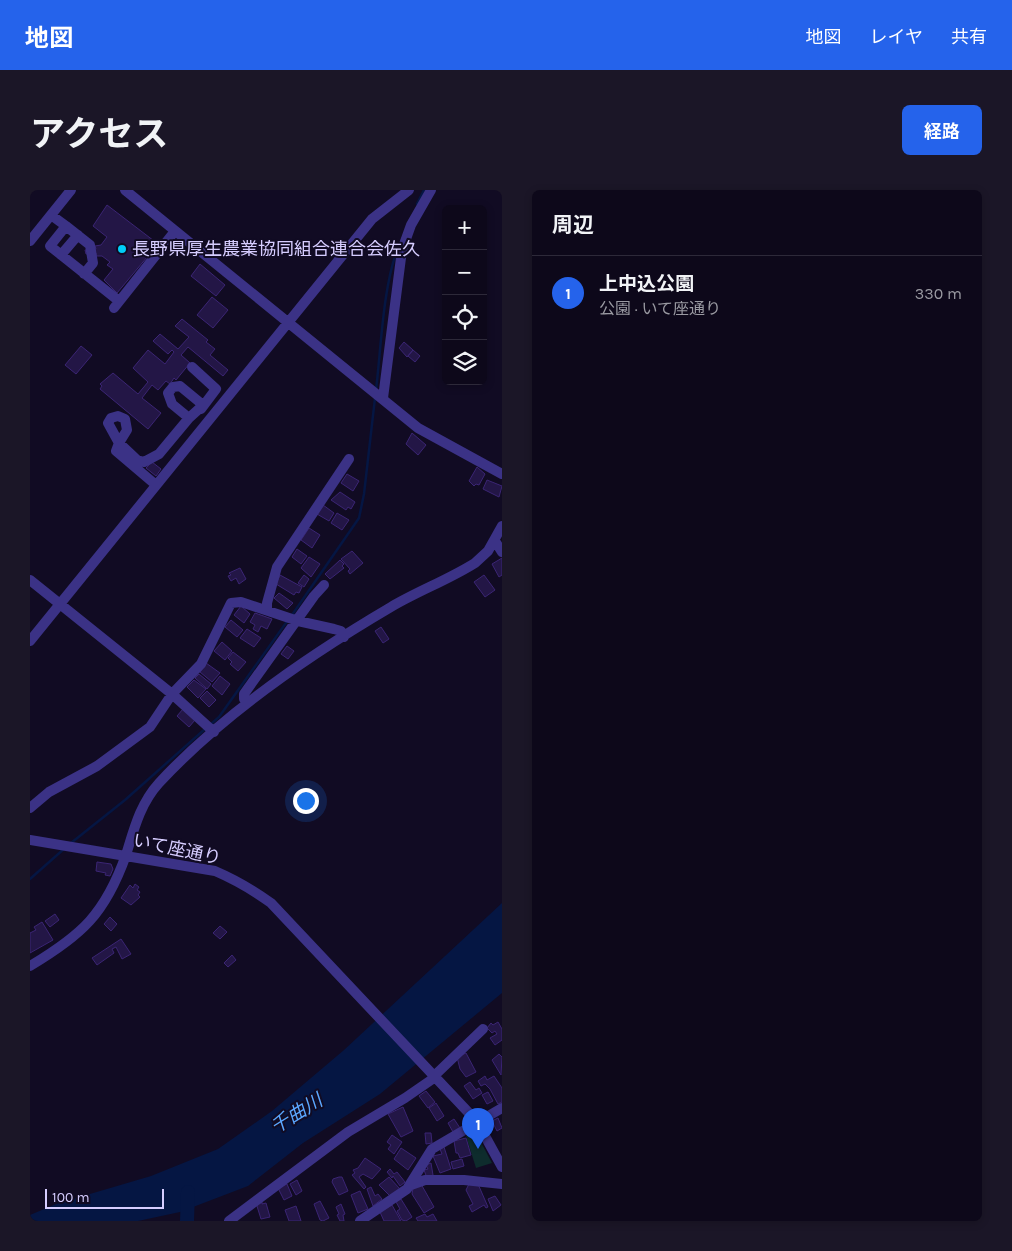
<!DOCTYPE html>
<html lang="ja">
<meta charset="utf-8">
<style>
body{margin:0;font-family:Karla,"Noto Sans JP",sans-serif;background:#1b1627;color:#f1f3f6}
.controls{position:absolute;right:15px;top:15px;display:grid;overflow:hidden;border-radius:8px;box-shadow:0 2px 8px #0003}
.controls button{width:45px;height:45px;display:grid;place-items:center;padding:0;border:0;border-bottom:1px solid #2d2939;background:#0d081a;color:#f1f3f6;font:25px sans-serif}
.scale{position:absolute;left:15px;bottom:12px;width:119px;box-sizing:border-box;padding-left:5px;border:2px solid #d6cdff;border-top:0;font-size:14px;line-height:18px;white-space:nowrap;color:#d6cdff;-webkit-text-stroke:4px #110b23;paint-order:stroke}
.you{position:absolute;left:275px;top:610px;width:18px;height:18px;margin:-12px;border:4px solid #fff;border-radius:50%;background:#1a73e8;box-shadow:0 0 0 8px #1a73e833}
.badge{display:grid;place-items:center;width:32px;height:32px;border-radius:50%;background:#2563eb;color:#fff;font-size:16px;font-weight:700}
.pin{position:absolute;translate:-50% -41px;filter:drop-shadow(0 1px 2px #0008)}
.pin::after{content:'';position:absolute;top:26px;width:18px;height:15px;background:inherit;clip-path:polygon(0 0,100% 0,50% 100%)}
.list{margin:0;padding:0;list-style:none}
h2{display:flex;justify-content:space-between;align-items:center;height:65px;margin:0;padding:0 20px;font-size:21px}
h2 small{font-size:16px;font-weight:400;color:#9a9aa2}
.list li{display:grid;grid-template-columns:32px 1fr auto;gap:15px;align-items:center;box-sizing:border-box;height:75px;padding:0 20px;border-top:1px solid #2d2939}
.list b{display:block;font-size:19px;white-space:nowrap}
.list p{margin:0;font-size:16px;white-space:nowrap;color:#9a9aa2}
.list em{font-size:16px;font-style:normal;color:#9a9aa2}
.icon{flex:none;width:28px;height:28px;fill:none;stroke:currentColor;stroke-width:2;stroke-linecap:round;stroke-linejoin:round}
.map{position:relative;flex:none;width:472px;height:1031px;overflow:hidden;border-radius:8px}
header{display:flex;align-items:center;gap:30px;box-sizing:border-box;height:70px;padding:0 25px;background:#2563eb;color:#fff}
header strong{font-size:24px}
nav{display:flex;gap:28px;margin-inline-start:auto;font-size:18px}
.intro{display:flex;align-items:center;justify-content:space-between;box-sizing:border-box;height:120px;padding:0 30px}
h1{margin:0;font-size:35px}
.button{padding:12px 22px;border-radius:8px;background:#2563eb;color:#fff;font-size:18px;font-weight:700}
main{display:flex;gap:30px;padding:0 30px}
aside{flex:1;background:#0d081a;border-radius:8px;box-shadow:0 2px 8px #0003}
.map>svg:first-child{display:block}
</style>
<header>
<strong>地図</strong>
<nav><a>地図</a><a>レイヤ</a><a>共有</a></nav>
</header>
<div class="intro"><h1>アクセス</h1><a class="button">経路</a></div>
<main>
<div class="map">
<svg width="472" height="1031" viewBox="0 0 472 1031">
<rect width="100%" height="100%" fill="#110b23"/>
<path fill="#0e2c2d" d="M446 943 462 973 446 978 436 946Z"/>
<path fill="#051643" d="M472 713V803L350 904 273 953 218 996 150 1022 108 1031H0V1025L26 1014 121 986 188 959 242 921 314 860Z"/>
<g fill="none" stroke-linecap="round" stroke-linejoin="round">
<path stroke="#051643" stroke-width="2.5" d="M387 14 394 0
M346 200C351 159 353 95 368 58
M262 425 329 328 334 304 345 208
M180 535 189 527 258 430
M41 653 95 610 175 539
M0 689 35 658"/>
<path stroke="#051643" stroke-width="14" d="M157 1031 158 1002"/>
</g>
<path fill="#231646" stroke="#3b2574" d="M77 15 128 54 87 103 74 90 83 79 77 75 80 72 72 66H66V63L56 64 55 60 66 59 65 56 71 55 77 47 63 36Z
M170 74 195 95 186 106 161 86Z
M182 107 198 120 183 138 167 125Z
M152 129 178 150 176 152 185 159 180 165 198 180 193 186 158 157 151 165 160 173 146 190 144 188 140 194 136 191 128 200 122 195 112 208 131 223 118 239 70 199 72 196 70 194 83 183 108 204 118 192 103 178 118 160 135 174 144 162 142 160 138 164 123 151 130 144 148 159 159 147 145 136Z
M374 152 383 160 377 167 369 158Z
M51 156 62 165 46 184 35 175Z
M383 160 390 166 385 172 378 166Z
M382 243 396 255 388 265 376 254Z
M122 272 131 279 126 286 116 278Z
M447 277 455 284 449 295 446 294 444 296 439 291Z
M317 284 329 291 323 301 311 293Z
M457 290 472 296 469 307 453 299Z
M310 302 325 312 321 319 318 317 316 320 301 310Z
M293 315 304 323 299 331 287 324Z
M307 323 319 330 312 340 301 333Z
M279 338 290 345 282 358 271 350Z
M267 359 277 366 271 374 262 367Z
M322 361 333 373 320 384 318 381 320 379 311 369Z
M279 367 290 374 281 387 271 378Z
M472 368V385L469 387 462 374Z
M310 370 314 374 312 376 314 378 300 389 295 384Z
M210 378 216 389 209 394 206 388 201 391 198 386 201 385 199 383Z
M250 385 272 397 269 403 266 402 264 405 246 394Z
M274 385 279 389 274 397 268 393Z
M454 385 465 400 455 407 444 392Z
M249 403 263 413 257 419 244 408Z
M211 416 220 424 214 433 204 425Z
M225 423 242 429 237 439 231 436 228 442 223 439 225 435 220 432Z
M201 430 213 440 207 447 195 437Z
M351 437 359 449 353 453 345 441Z
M217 439 231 448 224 457 210 448Z
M192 452 202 461 195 470 184 461Z
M257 456 264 461 258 469 251 464Z
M203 462 216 472 208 481 200 474 202 472 198 468Z
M176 473 190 483 182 492 170 482Z
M169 484 181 494 177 499 165 488Z
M190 486 200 494 192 505 182 496Z
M164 490 176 499 168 508 157 497Z
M177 501 186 510 179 517 170 508Z
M153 519 165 530 159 537 147 526Z
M67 672 81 674 83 679 80 686 75 685 76 683 66 681Z
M105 694 109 697 107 700 110 702 108 705 110 707 101 715 91 708 100 695 103 698Z
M25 724 29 730 20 737 15 731Z
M80 727 87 734 81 741 74 734Z
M12 732 23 750 0 763V743L6 740 4 737Z
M190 736 197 742 190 749 183 743Z
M91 749 101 764 92 769 86 757 82 759 84 763 67 775 62 768Z
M202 765 206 770 198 777 194 773Z
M468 832 472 839V850L465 855 460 848 467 844 465 841 462 843 457 838 461 833 463 835Z
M436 863 446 882 436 887 430 879 427 867Z
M469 864 472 867 471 885 462 870Z
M455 886 457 890 464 886 472 898V912L468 914 460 899 455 894 451 896 448 891Z
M440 892 446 900 449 898 452 903 443 909 434 896Z
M396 901 405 912 398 918 389 906Z
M458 902 463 911 457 914 452 905Z
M406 913 414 926 407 931 399 918Z
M373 917 383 941 371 947 358 924Z
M468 928 472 938 467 941 462 931Z
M424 929 430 938 423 942 418 933Z
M395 943H401L402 953 396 954Z
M362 945 372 952 364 964 358 959 361 955 357 952Z
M436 948 441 965 430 968 428 963H426L424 951Z
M414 957 421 979 410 983 403 966 412 964 410 959Z
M371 958 386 968 378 980 364 969Z
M335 968 351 979 342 989 333 984 329 987 336 997 334 999 322 985 325 983 323 980 328 978Z
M432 969 434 976 423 979 421 972Z
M401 973 403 985 397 988 394 980 398 979 396 975Z
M360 979 364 984 367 982 375 992 370 996 363 986 362 988 357 982Z
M309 987H312L318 1001 309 1005 302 992 303 989Z
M359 987 370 999 360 1006 349 995Z
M267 990 272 1001 266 1005 260 994Z
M257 994 262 1006 254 1010 248 998Z
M391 994 404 1017 394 1023 382 1004 383 998Z
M439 994H448L458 1017 456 1018 454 1015 442 1022 439 1016 443 1014 436 1000Z
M341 997 345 1006 348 1004 352 1009 343 1016 337 999Z
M330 1001 338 1019 328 1023 321 1005Z
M465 1006 471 1015 463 1021 458 1009Z
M371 1009 382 1027 376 1031 372 1030 367 1021 370 1019 366 1012Z
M290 1011 299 1028 293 1031 290 1030 284 1014Z
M232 1012V1014L236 1013 240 1027 231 1029 226 1013Z
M311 1014 315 1024 313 1025 314 1031H310L307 1025 309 1024 306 1017Z
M362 1015 371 1031H354L350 1022Z
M266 1016 271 1031H259L255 1020Z
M395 1024 397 1027 403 1024 407 1031H388L386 1028Z"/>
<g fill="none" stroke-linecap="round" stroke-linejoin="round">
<path stroke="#3b3286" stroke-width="10" d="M95 0 388 238 472 284
M21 25 36 36 20 56 89 111
M36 36 60 55 63 73 54 84
M0 51 41 0
M31 65 48 45
M84 118 145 41
M162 177 186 199 171 219
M353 208 372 60 381 35 401 0
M170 218 159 228 142 214 138 203 143 197 150 196 173 215
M126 295 86 261 89 253 78 233 81 228 88 226 95 229 97 240 89 253 107 270 114 272 129 264 159 228
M465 351 472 362
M0 390 142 504 184 542
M237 420V413L247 377 319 269
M0 451 342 29 379 0
M217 513 214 509V504L284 406 294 395
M0 618 19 602 67 576 120 537 142 504 171 474 201 413 211 412 268 431 304 439 311 441 314 447
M0 650 185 681C206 690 223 700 241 713L438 922 455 946 472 977
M0 776C52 745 75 724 96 665 104 639 110 614 129 593 192 525 281 464 361 417 388 401 418 390 445 373L458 361 472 336
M403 887 453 839
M381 995 395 990H434L472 994
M199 1031 318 942 375 908 404 888
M330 1031 377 999 402 959 472 918"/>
</g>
<circle fill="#00cdf8" stroke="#110b23" stroke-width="2" cx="92" cy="59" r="5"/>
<g text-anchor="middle" stroke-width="4" stroke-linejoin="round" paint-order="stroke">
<g font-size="18" fill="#d6cdff" stroke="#110b23" text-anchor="start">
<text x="102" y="65">長野県厚生農業協同組合連合会佐久</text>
</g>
<g font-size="18" fill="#d6cdff" stroke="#110b23">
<text transform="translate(147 659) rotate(12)" y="6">いて座通り</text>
</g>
<g font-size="19" font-style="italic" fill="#5ba7ff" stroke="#110b23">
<text transform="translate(266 923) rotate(-32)" y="7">千曲川</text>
</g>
</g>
</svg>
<div class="controls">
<button>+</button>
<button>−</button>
<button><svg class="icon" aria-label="locate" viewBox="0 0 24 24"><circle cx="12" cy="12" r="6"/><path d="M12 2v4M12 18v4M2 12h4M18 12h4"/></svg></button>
<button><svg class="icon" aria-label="layers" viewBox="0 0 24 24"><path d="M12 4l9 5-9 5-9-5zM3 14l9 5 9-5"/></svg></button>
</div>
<div class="scale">100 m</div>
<div class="you"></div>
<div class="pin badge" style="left:448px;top:959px">1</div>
</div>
<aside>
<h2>周辺<small></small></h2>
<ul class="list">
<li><span class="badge">1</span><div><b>上中込公園</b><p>公園 · いて座通り</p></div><em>330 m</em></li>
</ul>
</aside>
</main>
